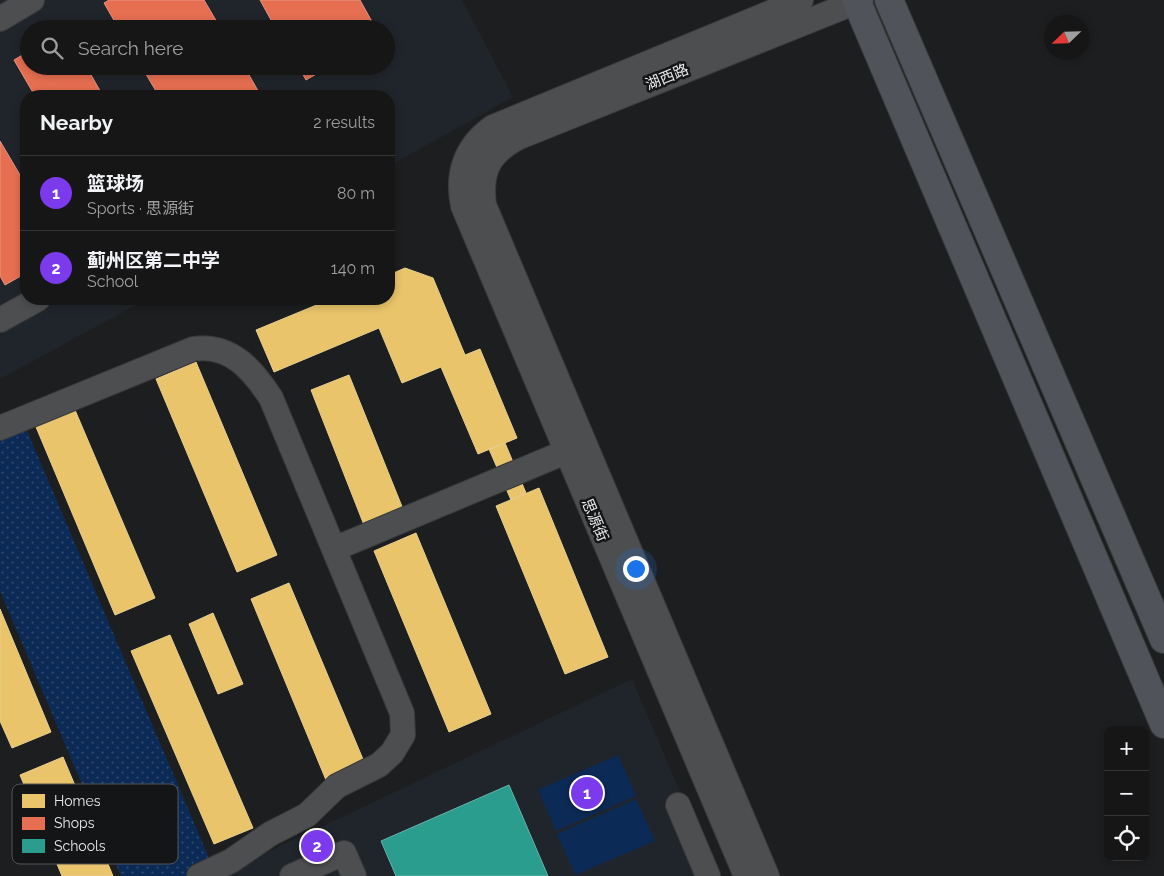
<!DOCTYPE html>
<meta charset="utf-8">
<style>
body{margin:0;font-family:Raleway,"Noto Sans SC",sans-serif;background:#232324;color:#f1f3f6}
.controls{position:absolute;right:15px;bottom:15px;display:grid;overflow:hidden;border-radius:10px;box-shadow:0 2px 8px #0003}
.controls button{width:45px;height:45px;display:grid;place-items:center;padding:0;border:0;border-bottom:1px solid #353536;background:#161617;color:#f1f3f6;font:25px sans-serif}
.compass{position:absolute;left:1044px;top:15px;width:45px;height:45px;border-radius:50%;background:#161617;box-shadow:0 2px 8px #0003;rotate:247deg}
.you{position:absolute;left:635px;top:568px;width:18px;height:18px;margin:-12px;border:4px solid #fff;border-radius:50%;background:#1a73e8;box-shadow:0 0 0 8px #1a73e833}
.badge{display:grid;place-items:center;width:32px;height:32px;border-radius:50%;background:#7c3aed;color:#fff;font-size:16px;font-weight:700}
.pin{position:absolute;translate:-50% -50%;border:2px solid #fff;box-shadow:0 1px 5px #0006}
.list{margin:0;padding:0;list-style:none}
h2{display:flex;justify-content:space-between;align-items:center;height:65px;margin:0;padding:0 20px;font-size:21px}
h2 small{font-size:16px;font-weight:400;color:#9e9fa1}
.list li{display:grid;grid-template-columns:32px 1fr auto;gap:15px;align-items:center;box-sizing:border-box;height:75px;padding:0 20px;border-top:1px solid #353536}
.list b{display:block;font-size:19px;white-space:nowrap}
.list p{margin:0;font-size:16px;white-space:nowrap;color:#9e9fa1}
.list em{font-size:16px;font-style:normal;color:#9e9fa1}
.icon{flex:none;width:28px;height:28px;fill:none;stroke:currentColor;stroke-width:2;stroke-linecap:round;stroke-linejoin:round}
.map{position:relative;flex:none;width:1164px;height:876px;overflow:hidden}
.search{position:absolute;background:#161617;box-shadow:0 2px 8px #0003;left:20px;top:20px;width:375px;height:55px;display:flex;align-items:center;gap:12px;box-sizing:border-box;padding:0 18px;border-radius:28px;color:#9e9fa1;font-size:19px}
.panel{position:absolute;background:#161617;box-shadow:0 2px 8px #0003;left:20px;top:90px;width:375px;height:215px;border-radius:20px}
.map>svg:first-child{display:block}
</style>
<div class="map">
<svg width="1164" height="876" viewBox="0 0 1164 876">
<defs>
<pattern id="grass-dots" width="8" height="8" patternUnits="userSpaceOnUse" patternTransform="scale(1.25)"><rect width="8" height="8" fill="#0c2a56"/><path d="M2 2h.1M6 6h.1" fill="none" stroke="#2f496e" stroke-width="1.8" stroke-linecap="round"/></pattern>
</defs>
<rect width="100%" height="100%" fill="#1d1e1f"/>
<path fill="#20252b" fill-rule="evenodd" d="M0 0H462L513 97 389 166V96H26V299H147L0 379ZM29 29H386V66H29Z
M632 679 716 876H216L342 817Z"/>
<path fill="url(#grass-dots)" d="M25 426 212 865 186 876H121L0 591V436Z"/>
<path fill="#0c2a56" d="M618 755 636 796 556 831 538 790Z
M636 799 655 841 575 875 557 834Z"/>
<path fill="#e9c46a" stroke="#e8cf90" d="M405 268 433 278 465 355 480 349 517 438 478 454 441 367 402 383 379 328 274 372 256 330 331 299H389V275Z
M196 362 277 555 237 572 156 379Z
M349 375 403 509 364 525 311 390Z
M75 410 155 598 115 615 36 427Z
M505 443 526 493 511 500 489 449Z
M539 488 608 657 565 674 496 506Z
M416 533 491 714 449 732 374 551Z
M289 583 365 764 326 780 251 599Z
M0 609 51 732 12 748 0 721Z
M213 613 243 684 218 694 189 624Z
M170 635 253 828 214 844 131 651Z
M63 757 113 876H62L20 775Z"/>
<path fill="#e76f51" stroke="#e7937f" d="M109 0H204L221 29H119L104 3Z
M260 0H360L376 29H276Z
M29 51V66H86L103 96H35L14 60Z
M141 66H244L261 96H159Z
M298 66H330L306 80Z
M0 141 26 185V273L5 285 0 276Z"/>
<path fill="#2a9d8f" stroke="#63b4aa" d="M509 785 548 876H396L381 841Z"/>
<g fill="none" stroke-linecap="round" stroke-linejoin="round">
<defs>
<path id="minor" d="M0 19 32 0
M0 320 38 299
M0 428 193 349C230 343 253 370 271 398L402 713 403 735 392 753 379 765 337 786 307 815 270 834 231 861 199 876
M334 549 582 445
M678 805 708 876
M292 876 344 853 354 876
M746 876 463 206C456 173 466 146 493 127L801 0
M767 876 484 205C480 172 488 154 517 138L861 0"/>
<path id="major" d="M856 0 1164 724
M889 0 1164 639"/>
</defs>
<use href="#minor" stroke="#38393a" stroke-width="26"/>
<use href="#major" stroke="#38393a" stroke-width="30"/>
<use href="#minor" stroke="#4d4e4f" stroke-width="24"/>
<use href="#major" stroke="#50545a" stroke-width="28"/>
</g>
<g text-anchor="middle" stroke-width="5" stroke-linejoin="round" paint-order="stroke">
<g font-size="15" fill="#e7e8e9" stroke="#131517">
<text transform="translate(667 77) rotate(-22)" y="5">湖西路</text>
<text transform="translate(595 520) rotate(67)" y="5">思源街</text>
</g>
</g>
<rect x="12" y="784" width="166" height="80" rx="8" fill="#131517" stroke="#535456" stroke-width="1"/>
<rect x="22" y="794" width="23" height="14" fill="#e9c46a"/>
<rect x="22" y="817" width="23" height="13" fill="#e76f51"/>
<rect x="22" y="839" width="23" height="14" fill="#2a9d8f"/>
<g font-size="14" fill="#e7e8e9">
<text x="54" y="806">Homes</text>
<text x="54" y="828">Shops</text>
<text x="54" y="851">Schools</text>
</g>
</svg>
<div class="controls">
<button>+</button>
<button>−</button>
<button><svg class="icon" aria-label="locate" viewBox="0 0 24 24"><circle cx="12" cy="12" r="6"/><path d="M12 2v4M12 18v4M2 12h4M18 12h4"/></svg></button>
</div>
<svg class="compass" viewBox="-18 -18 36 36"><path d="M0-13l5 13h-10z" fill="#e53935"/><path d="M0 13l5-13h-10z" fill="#9e9fa1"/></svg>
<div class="you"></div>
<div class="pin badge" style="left:587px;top:793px">1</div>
<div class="pin badge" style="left:317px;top:846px">2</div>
<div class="search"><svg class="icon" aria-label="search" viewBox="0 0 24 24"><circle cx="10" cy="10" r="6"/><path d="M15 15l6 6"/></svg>Search here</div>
<section class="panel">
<h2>Nearby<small>2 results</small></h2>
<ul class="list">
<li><span class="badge">1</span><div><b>篮球场</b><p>Sports · 思源街</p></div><em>80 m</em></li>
<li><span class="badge">2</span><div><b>蓟州区第二中学</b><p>School</p></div><em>140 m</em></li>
</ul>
</section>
</div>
